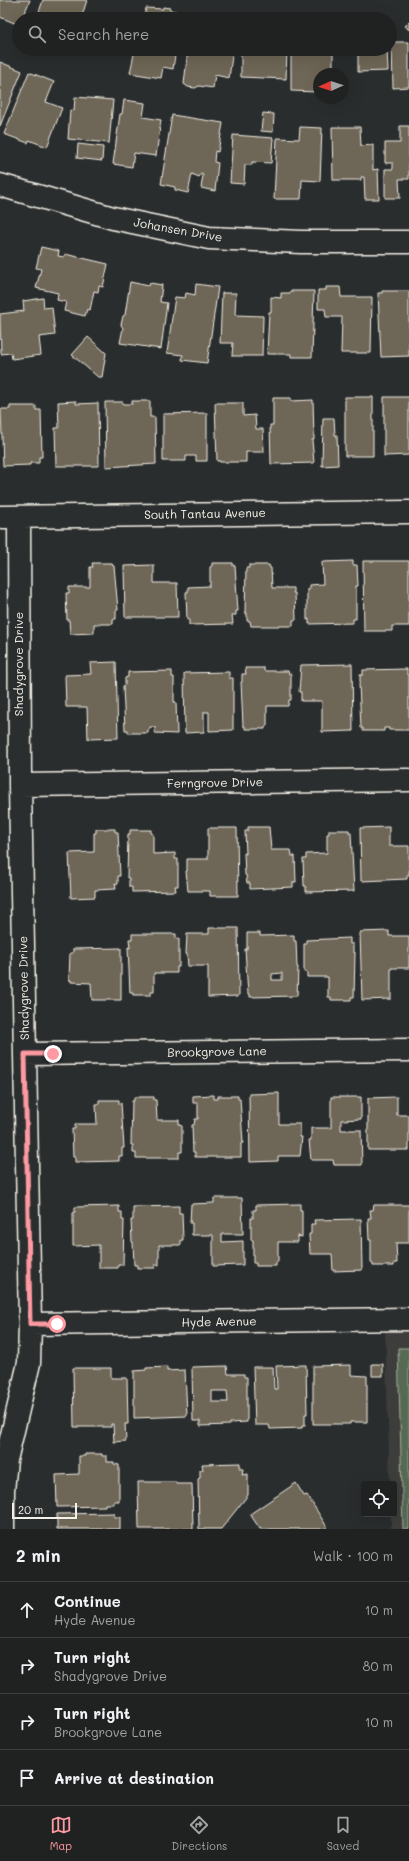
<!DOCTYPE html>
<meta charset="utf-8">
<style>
body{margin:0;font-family:Mali,sans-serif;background:#2d2f2f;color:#f1f3f6}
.controls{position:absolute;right:12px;bottom:12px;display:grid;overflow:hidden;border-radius:4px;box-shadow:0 4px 16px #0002}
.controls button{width:36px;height:36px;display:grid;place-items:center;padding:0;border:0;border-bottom:1px solid #3d3f40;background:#202222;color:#f1f3f6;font:20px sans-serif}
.compass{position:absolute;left:313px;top:68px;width:36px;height:36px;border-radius:50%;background:#202222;box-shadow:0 4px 16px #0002;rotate:267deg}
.scale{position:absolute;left:12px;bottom:10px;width:65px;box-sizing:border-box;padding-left:4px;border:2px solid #f4f1e8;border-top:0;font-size:11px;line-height:14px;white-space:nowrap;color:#f4f1e8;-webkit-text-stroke:3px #2a2d2e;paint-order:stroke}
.stop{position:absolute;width:12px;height:12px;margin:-9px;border:3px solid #ff9aa2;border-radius:50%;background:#fff}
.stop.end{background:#ff9aa2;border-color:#fff;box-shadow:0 1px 4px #0008}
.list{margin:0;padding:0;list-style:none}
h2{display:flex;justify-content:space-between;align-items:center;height:52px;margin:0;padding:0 16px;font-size:17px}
h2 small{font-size:13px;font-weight:400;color:#a2a4a5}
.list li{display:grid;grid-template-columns:26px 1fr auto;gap:12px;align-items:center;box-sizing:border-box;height:56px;padding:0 16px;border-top:1px solid #3d3f40}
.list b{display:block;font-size:15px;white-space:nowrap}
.list p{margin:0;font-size:13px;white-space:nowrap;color:#a2a4a5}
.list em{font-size:13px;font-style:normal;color:#a2a4a5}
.icon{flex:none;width:22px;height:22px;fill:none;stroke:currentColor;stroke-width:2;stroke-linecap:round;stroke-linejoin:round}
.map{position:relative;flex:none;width:409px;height:1529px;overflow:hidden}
.search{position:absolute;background:#202222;box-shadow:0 4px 16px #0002;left:12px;right:12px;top:12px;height:44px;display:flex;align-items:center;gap:10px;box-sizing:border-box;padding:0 14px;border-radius:22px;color:#a2a4a5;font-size:15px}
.sheet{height:276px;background:#202222}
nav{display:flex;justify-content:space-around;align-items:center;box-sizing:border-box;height:56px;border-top:1px solid #3d3f40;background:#202222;font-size:11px;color:#a2a4a5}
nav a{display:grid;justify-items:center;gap:2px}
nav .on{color:#ff9aa2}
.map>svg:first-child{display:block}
</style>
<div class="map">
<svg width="409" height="1529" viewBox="0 0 409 1529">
<rect width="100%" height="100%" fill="#2a2d2e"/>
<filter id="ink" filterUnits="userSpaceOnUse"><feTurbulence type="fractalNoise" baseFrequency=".025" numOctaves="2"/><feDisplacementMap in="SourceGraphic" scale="8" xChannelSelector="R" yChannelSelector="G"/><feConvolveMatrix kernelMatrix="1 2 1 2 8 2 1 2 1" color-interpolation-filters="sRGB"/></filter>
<g filter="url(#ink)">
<path fill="#3e3e3a" d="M385 1331H409V1529H391V1514H394V1484H390Z"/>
<path fill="#566953" stroke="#a5ad9e" d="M398 1348H409V1529H403Z"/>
<path fill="#6e6656" stroke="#f4f1e8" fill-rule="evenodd" d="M0 0H30L22 19H19V25L0 17Z
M43 0H87L81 19H62L39 12Z
M163 7 170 8V10L186 13 185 19H144L146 8 163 9Z
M212 12 237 16V19H201V15L211 17Z
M409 22V30L405 26Z
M392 42H409V87L393 88Z
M135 49H176L173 69 163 67 161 78 130 73Z
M188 49H233L229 78 215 75 213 88 199 86 195 88 188 87 184 84Z
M241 49H287L286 79 241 77Z
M291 49H333V74H319L318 92 291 91Z
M344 49H387L388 71 358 72V50L344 51Z
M0 62 22 71 0 126Z
M29 72 54 82 46 102 62 108 47 147 29 140 28 143 4 134Z
M75 97 113 100 109 143 68 139 70 110 74 111Z
M124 100 145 103 143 117 161 120 156 156 134 153 132 167 113 164 120 114H122Z
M263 113 274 114 273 132 261 131Z
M172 115 223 123 218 152 215 151 214 162 218 163 215 191 201 188 203 175 201 174 199 177 192 174 188 193 175 190V187L161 184Z
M400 126H409V179H399L400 198H385V169H393V163H385V143H400Z
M300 127 322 128 320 181 302 180 301 199H274L277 138 299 139Z
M332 127H360L361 146 373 145V170L378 169 379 199H365L364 177H361V180H333Z
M233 135 273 138 271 163 252 162V165H245L244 184 230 183Z
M78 144 103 147 102 161 77 158Z
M41 247 59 251 58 256 64 257 65 254 108 264 103 287 99 286 98 292 94 291 90 310 87 309 85 316 64 311 66 302 57 300 58 293 36 288 41 269 36 268Z
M130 282 149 286 150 283 162 285 160 302 167 303 161 349 120 343 123 328 121 325 123 316 125 315Z
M196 284 218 287 207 363 182 360 183 355 167 353 175 297 185 298 186 293 195 295Z
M326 287H340L341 297H372L371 353H341L342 317H326L325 309H318V290H326Z
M290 291H314L312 357H291V354H267L269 312H271V297L281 298V293H290Z
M382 291H409V356L381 357 378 293H382Z
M222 293H236L235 315 263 316 262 356H232L233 343H220Z
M43 298 44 308 52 307 55 335 39 337 41 355 12 359 11 353 1 354 0 314 24 311 23 301Z
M88 337 106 353 102 377H98L72 355Z
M345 397H373V456H345Z
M384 397H409V455L384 456Z
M273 398H291V401L313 400 314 440H312L314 463 271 464 270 425H273Z
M76 401V404L98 403 99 466H56L55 428H59L58 402Z
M132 401H150V417H155L156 464 106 467 105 402H123V404H132Z
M215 403H243V416L255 415 256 429H263L264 452H246V462H220V461H217Z
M10 406H36V410H41L42 457H39V463H30V465L3 466 1 409H10Z
M207 413V461H196V456H186V461H163V414Z
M323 418H334L335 435H337L338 465 322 466Z
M353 561V565H357L358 586H356V619H353V623L309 624V619L307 620V589H309V585L323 584 322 562Z
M363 561H409V626H392V631H364Z
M92 563H112L113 566H114L118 610H116V619H113V624H94V633L70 634 69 620H67L66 593H69V587H90V567H93Z
M212 563H233V566H235L238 611H236V615H232L233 624 189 625V619L187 620 186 592H188V587L210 586V567L212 566Z
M154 565V583H177L178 617H125L124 566Z
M249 565H269L270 568H271L272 588H293V593H295L296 620H293V626H251L250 621H247V613H245L246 568H249Z
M116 662 118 738 88 739 87 707H66L65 675 91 674 90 663Z
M352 664 353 731 322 732V701H301V692H299L301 665Z
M245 668H264V671H288L289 674H291V700H289L288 706H267V726H265V729H245V726H243L241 682H242V674H246Z
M407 669V675H409V730H389V728H384V731H363V728H361L359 683H360V675H363V670Z
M172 671V677H174V702H176L177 734 155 733V727H150V729L148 730V733H128V730H125L123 686 125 685V678L128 677V672Z
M229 672V678H233V730L209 731V712H204V732L185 733 184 673Z
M248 827H269L271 850H291L292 856H295L296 882H293V887L250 889V883H247L246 875H245L244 853 246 854 245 831H248Z
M389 827V846H409V875H407V879L361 881 360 828Z
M208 828H237L238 896H210V891H188L186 871H187V859H208Z
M96 829H115V832H118L120 876H118V884L115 883 116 889 95 890V897L71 898 69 853 94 852V833H96Z
M130 830H151V833L153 834V854L175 853V859H178V886H175L176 891 132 892V887H129V878H127L128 834H130Z
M329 830H349V833H351L354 891 306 892V886H304L303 859H306V854L327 853V834H329Z
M209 928H238L239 996 208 997V966H188L187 954H186L187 934H209Z
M389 931V936H409V968H391V999L362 1000 360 932Z
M247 933H260V936L294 935V941H296L297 967H298L297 996 250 997V994H248L245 949H247ZM282 973V980H272V974Z
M132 934H176V939H179V967H177V973H154V992H151V995H133V993H130L128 947 130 948 129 939H132Z
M350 938V944H353V952H355L354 997H351V1000H331V997H328V977H307V972H304V944H306V940Z
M121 948V1000H92L91 983 71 982V980H69L70 953H73V949Z
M279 1093V1124H300V1137H302L300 1156H278V1161L250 1162 249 1094Z
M214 1095V1099H218V1096H238V1099H240L243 1143H241V1157H195V1152H193L192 1125H194L195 1119H198V1103H193V1096Z
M134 1097H154V1100H156L157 1120H179V1125L182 1126V1152H179V1158H136V1153H133V1145H131L132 1101H134Z
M331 1097H361V1119L341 1120V1130H361L362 1165H334L333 1160H311L309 1140H311V1128H331Z
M397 1097V1115H409V1150H368V1098Z
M99 1100H119V1104L121 1103 124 1148H122V1156H119V1161L75 1162V1157H73L72 1129H75V1124H97L96 1104H99Z
M214 1198H242L243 1234H222V1242L243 1241V1265L213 1266V1235H192V1223H190L191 1204 214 1203Z
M300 1204V1210H302V1237L298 1236V1242H278V1262H276V1266H256V1263H253V1240H251V1218H253V1210H256V1205Z
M374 1205H409V1243H396L397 1263H394V1266H373V1264L371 1263V1240H369L368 1218H371L370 1210H373Z
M119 1206V1212H122V1220H124L123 1265H118V1268H99V1245L73 1246V1213L75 1212V1207Z
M179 1206V1213H182L183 1240H181V1245H159V1265H155V1268H137V1265H134L133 1242H132L131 1220H133V1207Z
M361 1219 362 1270 333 1271 332 1254H310L309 1234H311V1224H315L314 1220Z
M372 1364H383V1376H372Z
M306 1365 307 1414H305V1425H302V1428L270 1429 269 1425H255L253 1367H273L274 1389H277L276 1366Z
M351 1365V1375L367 1376V1422H350V1424H313V1366Z
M227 1366 228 1374H244V1377H247V1422L230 1423V1425L200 1426V1421H193L192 1367ZM212 1391H227L228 1402H212Z
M167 1367V1371L185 1370 187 1416 134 1418V1371L146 1370V1368Z
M73 1368H111V1378H127L128 1424H125L126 1441 114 1442 113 1424H111V1427H74Z
M85 1454H102V1456H107V1462H114V1464L119 1465V1501H114V1504H105V1506L57 1507 56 1475 79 1474V1456H85Z
M240 1463V1469H243L242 1475 248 1474V1495L221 1529H199L198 1479 200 1478V1470H203L202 1464Z
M138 1482H176V1484H192L193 1529H139Z
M296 1483 304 1496 307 1495 327 1527 324 1529H260L250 1514Z
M114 1513V1517H120V1529H57V1514Z"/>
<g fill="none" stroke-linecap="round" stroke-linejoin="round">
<defs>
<path id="minor" d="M0 185 113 218 209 238 301 242H409
M0 517 409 512
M20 785 409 780
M25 1054 409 1050
M30 1324 409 1319
M3 1529V1491L6 1460 29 1363 30 1324 20 785 19 517"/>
</defs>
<use href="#minor" stroke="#f4f1e8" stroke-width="25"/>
<use href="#minor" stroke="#2a2d2e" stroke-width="22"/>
</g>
</g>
<g fill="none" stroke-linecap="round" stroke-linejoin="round" filter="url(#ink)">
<path stroke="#ff9aa2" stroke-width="5" d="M53 1054H25L30 1324H57"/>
</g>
<g text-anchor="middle" stroke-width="3" stroke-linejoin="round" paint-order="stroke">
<g font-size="12" fill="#f4f1e8" stroke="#2a2d2e">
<text transform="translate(178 230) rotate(10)" y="4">Johansen Drive</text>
<text transform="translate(205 514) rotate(-1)" y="4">South Tantau Avenue</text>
<text transform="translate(19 664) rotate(-90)" y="4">Shadygrove Drive</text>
<text transform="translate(215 783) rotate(-1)" y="4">Ferngrove Drive</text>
<text transform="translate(24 988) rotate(-91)" y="4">Shadygrove Drive</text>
<text transform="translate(217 1052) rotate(-1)" y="4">Brookgrove Lane</text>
<text transform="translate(219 1322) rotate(-1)" y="4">Hyde Avenue</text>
</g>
</g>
</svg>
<div class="controls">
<button><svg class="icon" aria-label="locate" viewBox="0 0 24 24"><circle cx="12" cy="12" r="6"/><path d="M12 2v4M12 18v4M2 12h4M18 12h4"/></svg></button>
</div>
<svg class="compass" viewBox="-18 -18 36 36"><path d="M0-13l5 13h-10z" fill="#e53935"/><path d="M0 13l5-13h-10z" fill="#a2a4a5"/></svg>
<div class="scale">20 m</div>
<div class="stop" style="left:57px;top:1324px"></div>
<div class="stop end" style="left:53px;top:1054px"></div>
<div class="search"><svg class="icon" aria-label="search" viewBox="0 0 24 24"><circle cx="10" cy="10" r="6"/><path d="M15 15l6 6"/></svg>Search here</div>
</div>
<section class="sheet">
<h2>2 min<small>Walk · 100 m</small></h2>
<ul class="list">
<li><svg class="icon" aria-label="ahead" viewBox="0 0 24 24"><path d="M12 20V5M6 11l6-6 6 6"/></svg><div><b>Continue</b><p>Hyde Avenue</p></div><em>10 m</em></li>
<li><svg class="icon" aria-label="right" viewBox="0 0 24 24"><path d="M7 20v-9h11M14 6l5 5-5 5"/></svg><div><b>Turn right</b><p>Shadygrove Drive</p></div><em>80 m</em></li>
<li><svg class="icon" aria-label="right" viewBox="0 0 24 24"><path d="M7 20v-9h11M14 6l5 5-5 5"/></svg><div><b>Turn right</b><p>Brookgrove Lane</p></div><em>10 m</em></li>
<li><svg class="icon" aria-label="arrive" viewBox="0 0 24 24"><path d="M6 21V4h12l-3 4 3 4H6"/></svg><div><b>Arrive at destination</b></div></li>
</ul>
</section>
<nav>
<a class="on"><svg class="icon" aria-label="map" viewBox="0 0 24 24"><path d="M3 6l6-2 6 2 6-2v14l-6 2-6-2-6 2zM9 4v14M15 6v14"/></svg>Map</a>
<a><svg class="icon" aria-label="directions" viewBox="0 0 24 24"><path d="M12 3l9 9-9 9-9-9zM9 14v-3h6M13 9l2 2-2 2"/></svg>Directions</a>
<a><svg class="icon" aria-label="saved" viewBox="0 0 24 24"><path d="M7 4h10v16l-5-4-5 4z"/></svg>Saved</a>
</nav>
